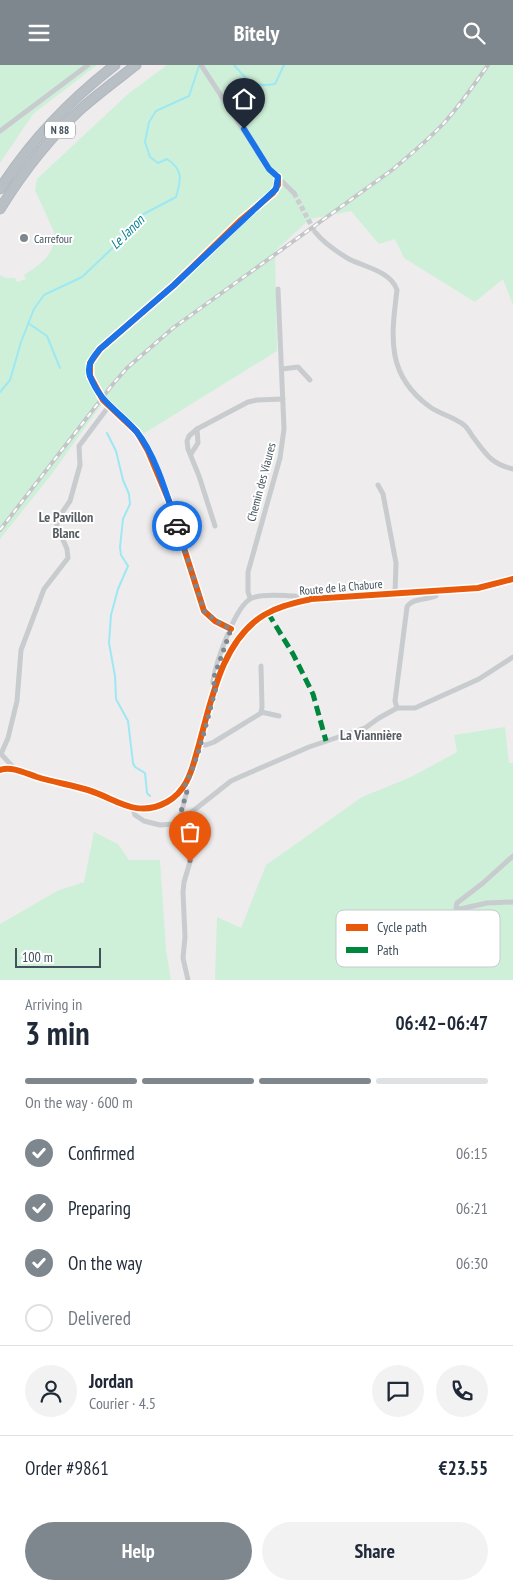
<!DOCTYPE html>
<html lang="en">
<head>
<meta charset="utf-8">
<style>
  body { margin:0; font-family:"PT Sans Narrow",sans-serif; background:#f2f2f3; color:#1f2937; height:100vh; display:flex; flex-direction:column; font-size:19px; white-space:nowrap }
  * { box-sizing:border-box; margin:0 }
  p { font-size:16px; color:#747a83 }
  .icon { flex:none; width:28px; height:28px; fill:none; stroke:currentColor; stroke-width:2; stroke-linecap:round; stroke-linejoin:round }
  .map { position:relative; height:915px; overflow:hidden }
  .panel { display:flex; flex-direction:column; background:#fff; flex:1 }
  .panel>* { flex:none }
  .scale { position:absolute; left:15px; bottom:12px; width:86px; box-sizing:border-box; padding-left:5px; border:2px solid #42515b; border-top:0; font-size:14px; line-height:18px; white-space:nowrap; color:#42515b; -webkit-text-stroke:4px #fff; paint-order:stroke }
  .pin { position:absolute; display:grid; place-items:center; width:42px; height:42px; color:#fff; margin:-51px -21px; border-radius:50% 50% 50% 0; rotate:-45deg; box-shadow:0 0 5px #0007 }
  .pin .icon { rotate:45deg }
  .courier { position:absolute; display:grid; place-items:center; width:50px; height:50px; margin:-25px; border:4px solid #1a73e8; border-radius:50%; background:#fff; color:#222; box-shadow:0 1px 6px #0007 }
  .headline em { font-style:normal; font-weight:600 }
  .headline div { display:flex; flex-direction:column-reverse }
  .headline { display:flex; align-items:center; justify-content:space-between; height:85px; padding:0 25px }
  h1 { font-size:32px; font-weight:600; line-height:38px }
  .bar { display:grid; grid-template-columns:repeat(4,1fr); gap:8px 5px; align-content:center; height:60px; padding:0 25px }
  .bar i { height:6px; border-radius:4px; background:#e0e1e3 }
  .bar .on { background:#7e878e }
  .bar p { grid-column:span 4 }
  .line { display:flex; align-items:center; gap:12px; padding:0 25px; border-top:1px solid #e0e1e3 }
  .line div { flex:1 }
  .round { display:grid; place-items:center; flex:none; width:52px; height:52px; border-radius:26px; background:#f2f2f3 }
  ol { padding:0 25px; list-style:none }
  li { display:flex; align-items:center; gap:15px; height:55px }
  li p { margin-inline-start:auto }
  li .icon { padding:5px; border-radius:50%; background:#7e878e; color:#fff; stroke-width:4 }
  li:last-child { color:#747a83 }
  li i { width:28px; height:28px; border:2px solid #e0e1e3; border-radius:50% }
  .primary-button { display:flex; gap:10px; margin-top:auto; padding:10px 25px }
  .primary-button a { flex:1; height:58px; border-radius:30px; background:#7e878e; color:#fff; font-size:20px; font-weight:600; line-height:58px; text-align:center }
  .primary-button a+a { background:#f2f2f3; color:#1f2937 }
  header { display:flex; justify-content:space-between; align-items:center; height:65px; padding:0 25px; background:#7e878e; color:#fff; font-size:22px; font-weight:600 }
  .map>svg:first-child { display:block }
  .green { fill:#cef0d8 }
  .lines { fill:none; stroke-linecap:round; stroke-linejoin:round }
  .stream { stroke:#9de8f3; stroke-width:2 }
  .street-tunnel { stroke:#cccdd0; stroke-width:5; stroke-dasharray:5 2.5; stroke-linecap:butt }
  .highway-casing { stroke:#b0b7be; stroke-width:11 }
  .street { stroke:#c8cccf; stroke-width:5 }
  .secondary { stroke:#c9cdd1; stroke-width:7 }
  .highway { stroke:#b8c0c5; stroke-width:9 }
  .rail-casing { stroke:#c3c5c8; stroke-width:4 }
  .rail { stroke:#fff; stroke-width:2; stroke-dasharray:5.5; stroke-linecap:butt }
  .street-bridge { stroke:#c8cccf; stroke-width:5 }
  .quiet { stroke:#00873e; stroke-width:5; stroke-dasharray:10 5; stroke-linecap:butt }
  .cycleway-casing { stroke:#fff; stroke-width:9 }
  .cycleway { stroke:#e8590c; stroke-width:6 }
  .done { stroke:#7e878e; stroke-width:5; stroke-dasharray:0 9 }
  .route { stroke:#1a73e8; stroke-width:6 }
  .poi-dot { fill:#7e878e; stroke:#fff; stroke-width:2 }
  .labels { text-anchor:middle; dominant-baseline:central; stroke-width:4; stroke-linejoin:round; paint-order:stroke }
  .shield { fill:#fff; stroke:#7b858c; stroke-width:1 }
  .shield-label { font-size:11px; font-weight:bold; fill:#42515b }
  .poi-label { font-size:12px; fill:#42515b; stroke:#fff; text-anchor:start }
  .street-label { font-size:12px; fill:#42515b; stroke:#fff }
  .water-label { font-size:14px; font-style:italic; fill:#037f90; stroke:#fff }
  .neighbourhood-label { font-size:14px; font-weight:bold; fill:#585d62; stroke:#fff }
  .key { fill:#fff; stroke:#c6cbce; stroke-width:1 }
  .key-label { font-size:14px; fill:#42515b }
</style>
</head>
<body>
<header><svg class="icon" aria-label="menu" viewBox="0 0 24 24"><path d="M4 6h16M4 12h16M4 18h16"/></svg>Bitely<svg class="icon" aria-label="search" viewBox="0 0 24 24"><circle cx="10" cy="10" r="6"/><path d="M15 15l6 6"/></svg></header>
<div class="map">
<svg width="513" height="915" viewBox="0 0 513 915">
  <rect width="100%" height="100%" fill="#eeeced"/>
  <g class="green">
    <polygon points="0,0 97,0 33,49 0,98"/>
    <path d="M167 0H513V240L503 214 475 237 404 193 395 174 379 179 351 146 310 154 275 186 277 286 143 369 106 333 51 410 0 474V210L6 213H15L17 217 26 214 24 210C40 200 57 188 54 167L35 125 37 114 128 29Z"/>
    <polygon points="505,662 509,698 513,698 513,915 215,915 217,852 241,863 266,800 362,732 411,712 457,687 454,670"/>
    <polygon points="94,767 118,779 129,795 160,795 166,885 171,915 0,915 0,859 57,826 84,817"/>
  </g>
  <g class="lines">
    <g class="stream">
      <path d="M234 0C248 16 252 23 275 19L284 0"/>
      <polyline points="28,258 47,271 60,303"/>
      <path d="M0 327 10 315 21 277 34 244 44 230 82 212 123 173 138 152 176 132C181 115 184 105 167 94L158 98 150 92 145 77 149 57 156 46 189 31 199 1"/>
      <polyline points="107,368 116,386 123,415 129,429 130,439 123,454 120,482 121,490 128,501 118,524 111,550 109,578 115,611 116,634 128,656 133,698 135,702 145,708 147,728 150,731"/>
    </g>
    <polyline class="street-tunnel" points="294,128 315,167"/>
    <defs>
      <g id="highway">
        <path d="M0 124C31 75 70 35 115 0"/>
        <path d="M0 144C23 107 50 72 82 43 99 28 118 14 136 0"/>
      </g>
    </defs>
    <use href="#highway" class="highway-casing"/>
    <g class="street">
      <polyline points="201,0 269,104 294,128"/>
      <polyline points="0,66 88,0"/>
      <path d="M315 167C324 178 337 187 349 194 364 202 391 206 397 225 391 273 386 310 430 342 440 349 454 352 464 360 468 363 470 368 473 372 486 389 491 399 513 404"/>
      <polyline points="282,304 298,302 310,315"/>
      <polyline points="90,311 90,298 100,284 174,220 241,155 273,128 278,120 278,112"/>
      <polyline points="103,335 137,367 142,375 169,436 204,546 215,556 231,564"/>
      <polyline points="191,389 198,378 197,364"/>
      <polyline points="378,420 383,429 396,498 395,529"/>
      <polyline points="215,461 199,411 188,384 187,376 189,371 197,364 248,337 257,335 283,334"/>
      <polyline points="250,533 248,527 248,507 280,393 284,364 278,224"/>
      <path d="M217 620 213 619V616C216 598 235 540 252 533 264 528 283 531 295 531L299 533 300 537"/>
      <path d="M397 643 395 636 407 542C412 533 426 535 436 531V526"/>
      <polyline points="261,647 279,651"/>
      <polyline points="200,679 206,680 214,677 261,648 262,642 261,601"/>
      <polyline points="12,704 12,701 1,689 8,673 17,636 21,585 44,524 68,493 67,484 57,461 57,455 70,436 80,400 79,381 109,341"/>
      <polyline points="133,743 135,750 144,756 160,760 173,759 179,757 231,716 242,711 309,682 365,663 379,653 397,643 415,643 479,614 513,592"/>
      <polyline points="179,757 190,783 191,790 190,797 184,817 183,827 185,872 183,893 188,915"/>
      <polyline points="179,757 187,726 184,722"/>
      <polyline points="513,791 483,818 457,838 456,843 460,844 487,838 513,837"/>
    </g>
    <path class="secondary" d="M0 705C12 701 25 708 37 712 53 717 71 720 88 725 117 734 136 754 167 737 185 727 191 709 196 690 210 644 219 577 264 550 279 541 295 538 311 534L478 523 513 514"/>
    <use href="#highway" class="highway"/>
    <defs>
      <path id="rail" d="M0 465 113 319 127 303 173 263 392 105C410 90 428 75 444 58 460 40 474 20 488 0"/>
    </defs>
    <use href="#rail" class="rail-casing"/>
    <use href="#rail" class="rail"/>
    <polyline class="street-bridge" points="90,311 103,335"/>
    <polyline class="quiet" points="268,548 293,589 313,629 326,676"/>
    <defs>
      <g id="cycleway">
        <polyline points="231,564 215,556 204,546 169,436 148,386 137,367 103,335 90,311 90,298 100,284 174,220 241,155 273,128 278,120 278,112"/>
        <path d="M0 705C12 701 25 708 37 712 53 717 71 720 88 725 117 734 136 754 167 737 185 727 191 709 196 690 210 644 219 577 264 550 279 541 295 538 311 534L478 523 513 514"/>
      </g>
    </defs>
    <use href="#cycleway" class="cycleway-casing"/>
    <use href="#cycleway" class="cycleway"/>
  </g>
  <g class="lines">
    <path class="done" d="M177 461 204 546 216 556 231 564 214 612 213 618 217 620C207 653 200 692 184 722L187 726 178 757 190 783V797"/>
    <path class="route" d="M177 461C168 433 155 388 136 366 119 346 100 338 90 311 86 300 94 291 100 284L174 220 276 124 278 112 269 104 244 64"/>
  </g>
  <circle class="poi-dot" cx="24" cy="173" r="5"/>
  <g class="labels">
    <rect class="shield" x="45" y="56.5" width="30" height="17" rx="4"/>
    <g class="shield-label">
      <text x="60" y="65">N 88</text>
    </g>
    <g class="poi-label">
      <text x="34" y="173">Carrefour</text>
    </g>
    <g class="street-label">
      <text transform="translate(261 417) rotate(-75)">Chemin des Viaures</text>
      <text transform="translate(341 522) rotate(-5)">Route de la Chabure</text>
    </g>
    <g class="water-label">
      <text transform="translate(127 167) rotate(-45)">Le Janon</text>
    </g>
    <g class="neighbourhood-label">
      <text x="66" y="452">Le Pavillon<tspan x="66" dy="16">Blanc</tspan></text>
      <text x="371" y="670">La Viannière</text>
    </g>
  </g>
  <rect x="336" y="845" width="164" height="57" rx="8" class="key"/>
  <rect x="346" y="859" width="22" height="7" fill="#e8590c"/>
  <rect x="346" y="882" width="22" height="6" fill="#00873e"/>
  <g class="key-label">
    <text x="377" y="867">Cycle path</text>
    <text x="377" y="890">Path</text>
  </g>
</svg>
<div class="scale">100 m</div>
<div class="pin" style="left:190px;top:797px;background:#ea580c"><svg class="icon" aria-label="bag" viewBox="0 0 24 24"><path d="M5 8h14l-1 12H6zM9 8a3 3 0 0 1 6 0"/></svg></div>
<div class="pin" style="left:244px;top:64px;background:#1f2937"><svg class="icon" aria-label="home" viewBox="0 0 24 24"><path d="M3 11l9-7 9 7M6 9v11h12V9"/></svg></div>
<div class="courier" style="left:177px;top:461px"><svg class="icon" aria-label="car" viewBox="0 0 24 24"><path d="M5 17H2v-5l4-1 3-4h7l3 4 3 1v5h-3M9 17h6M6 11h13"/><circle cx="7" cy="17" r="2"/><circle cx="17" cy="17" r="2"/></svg></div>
</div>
<section class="panel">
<div class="headline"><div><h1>3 min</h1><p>Arriving in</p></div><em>06:42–06:47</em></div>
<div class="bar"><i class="on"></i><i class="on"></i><i class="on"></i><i></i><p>On the way · 600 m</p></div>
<ol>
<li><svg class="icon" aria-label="check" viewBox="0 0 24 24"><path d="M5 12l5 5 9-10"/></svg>Confirmed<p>06:15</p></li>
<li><svg class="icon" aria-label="check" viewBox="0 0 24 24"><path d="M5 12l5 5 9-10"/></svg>Preparing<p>06:21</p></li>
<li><svg class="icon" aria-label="check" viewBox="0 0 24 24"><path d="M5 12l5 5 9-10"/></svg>On the way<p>06:30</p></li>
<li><i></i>Delivered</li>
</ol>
<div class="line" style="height:90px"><a class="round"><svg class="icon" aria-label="person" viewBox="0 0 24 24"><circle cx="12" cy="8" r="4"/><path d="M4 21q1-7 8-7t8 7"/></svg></a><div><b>Jordan</b><p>Courier · 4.5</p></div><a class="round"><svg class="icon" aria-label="chat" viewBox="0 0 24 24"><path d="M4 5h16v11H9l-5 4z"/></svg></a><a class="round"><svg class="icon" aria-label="phone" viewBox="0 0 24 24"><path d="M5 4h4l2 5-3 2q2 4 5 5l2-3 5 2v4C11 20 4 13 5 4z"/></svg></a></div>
<div class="line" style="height:65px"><div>Order #9861</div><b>€23.55</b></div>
<div class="primary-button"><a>Help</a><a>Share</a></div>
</section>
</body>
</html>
